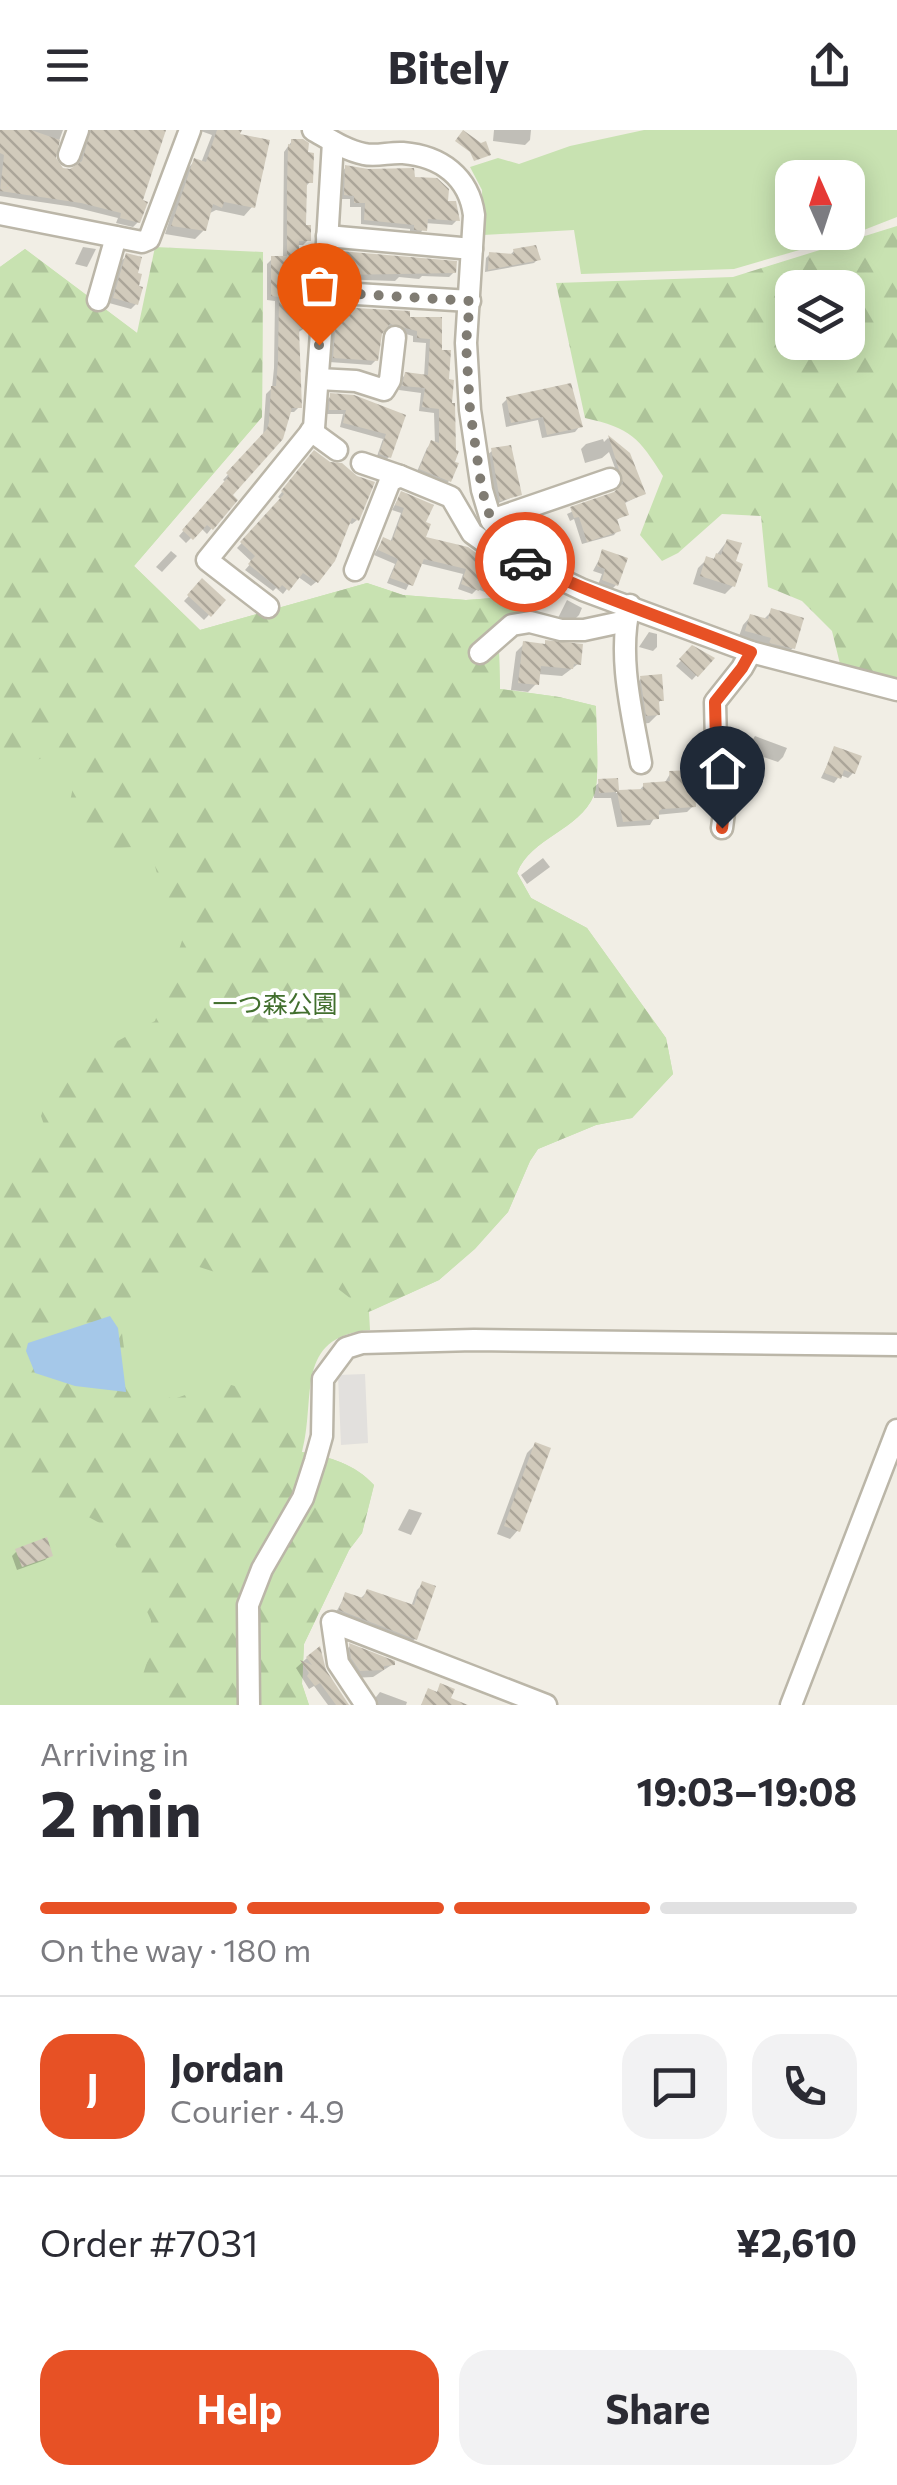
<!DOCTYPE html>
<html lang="en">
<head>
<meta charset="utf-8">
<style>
  body { margin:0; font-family:Commissioner,"Noto Sans JP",sans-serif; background:#f2f2f3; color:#2b2b33; height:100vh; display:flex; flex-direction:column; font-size:38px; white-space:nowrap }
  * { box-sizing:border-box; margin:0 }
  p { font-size:32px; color:#7c7c81 }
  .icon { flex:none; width:55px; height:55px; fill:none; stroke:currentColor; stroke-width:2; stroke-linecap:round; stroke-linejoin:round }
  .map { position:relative; height:1575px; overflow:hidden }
  .sheet { display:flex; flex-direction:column; background:#fff; flex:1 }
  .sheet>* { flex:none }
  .needle { width:65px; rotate:357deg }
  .buttons { position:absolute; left:775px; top:30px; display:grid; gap:20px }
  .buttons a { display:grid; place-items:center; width:90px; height:90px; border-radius:20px; background:#fff; box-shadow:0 5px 25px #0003; font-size:50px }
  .pin { position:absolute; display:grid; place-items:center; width:85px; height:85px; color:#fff; margin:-102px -42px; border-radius:50% 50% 50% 0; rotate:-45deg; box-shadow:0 0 10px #0007 }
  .pin .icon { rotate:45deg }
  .courier { position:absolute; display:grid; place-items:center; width:100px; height:100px; margin:-50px; border:8px solid #e75125; border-radius:50%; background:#fff; color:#222; box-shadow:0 2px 12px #0007 }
  .summary em { font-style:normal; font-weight:700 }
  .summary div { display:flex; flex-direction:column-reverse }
  .summary { display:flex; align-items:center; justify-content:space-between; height:170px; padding:0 40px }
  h1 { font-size:65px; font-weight:700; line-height:75px }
  .bar { display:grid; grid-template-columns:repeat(4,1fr); gap:15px 10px; align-content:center; height:120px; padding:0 40px }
  .bar i { height:12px; border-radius:8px; background:#e1e1e2 }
  .bar .on { background:#e75125 }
  .bar p { grid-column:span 4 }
  .line { display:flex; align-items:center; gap:25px; padding:0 40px; border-top:2px solid #e1e1e2 }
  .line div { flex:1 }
  .round { display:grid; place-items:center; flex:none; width:105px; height:105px; border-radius:30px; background:#f2f2f3 }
  .button { display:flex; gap:20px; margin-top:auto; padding:20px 40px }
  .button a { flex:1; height:115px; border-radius:30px; background:#e75125; color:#fff; font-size:40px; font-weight:700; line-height:115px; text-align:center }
  .button a+a { background:#f2f2f3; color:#2b2b33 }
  header { display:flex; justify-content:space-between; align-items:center; height:130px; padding:0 40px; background:#fff; font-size:45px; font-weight:700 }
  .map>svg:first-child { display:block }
  .green { fill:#c8e2b1; fill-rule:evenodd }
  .forest { fill:url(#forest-firs); fill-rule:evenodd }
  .parking { fill:#e2e0dd }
  .water { fill:#a5c8e9 }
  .shadow { fill:#0003 }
  .building { fill:url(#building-back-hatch) }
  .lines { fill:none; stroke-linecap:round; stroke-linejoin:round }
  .minor-casing { stroke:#bbb6a8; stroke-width:25 }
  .minor { stroke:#fff; stroke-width:20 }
  .done { stroke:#807c73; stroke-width:10; stroke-dasharray:0 18 }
  .route { stroke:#e75125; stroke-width:12 }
  .labels { text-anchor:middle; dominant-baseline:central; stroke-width:8; stroke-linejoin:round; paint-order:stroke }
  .park-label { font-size:25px; fill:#426f2e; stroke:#fff }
</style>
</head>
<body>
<header><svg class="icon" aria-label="menu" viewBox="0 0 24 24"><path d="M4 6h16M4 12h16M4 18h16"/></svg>Bitely<svg class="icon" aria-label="share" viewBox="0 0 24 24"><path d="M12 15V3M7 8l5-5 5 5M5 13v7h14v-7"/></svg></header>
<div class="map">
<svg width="897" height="1575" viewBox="0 0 897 1575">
  <defs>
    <pattern id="forest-firs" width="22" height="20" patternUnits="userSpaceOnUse" patternTransform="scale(2.5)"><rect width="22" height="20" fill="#c8e2b1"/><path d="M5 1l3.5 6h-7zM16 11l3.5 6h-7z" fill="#adc399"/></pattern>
    <pattern id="building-back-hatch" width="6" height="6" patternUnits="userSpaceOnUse" patternTransform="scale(2.5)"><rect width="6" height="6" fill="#d1cabb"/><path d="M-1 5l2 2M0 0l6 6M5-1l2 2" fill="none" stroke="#aba599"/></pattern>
  </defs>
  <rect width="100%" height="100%" fill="#f1eee5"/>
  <g class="green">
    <path d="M644 0H897V87L851 105 734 139 581 144 574 100 483 105 482 60 470 37 498 28 519 34 570 16ZM792 48H848V102H792Z"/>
    <path d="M25 119 137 203 263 122 262 287 134 436 200 500 367 453 403 465 466 470 533 465 535 476 499 521 500 559 559 567 596 576C596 595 600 651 594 665 579 701 531 707 517 743L531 768 587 798 666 908 673 944 632 988 596 995 538 1019 530 1031 508 1082 474 1119 439 1150 369 1182 370 1200C293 1207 317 1267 302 1322 330 1327 355 1334 374 1355L362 1403 349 1420 304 1514 302 1554 309 1575H0V137Z"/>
  </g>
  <g class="forest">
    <path d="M897 96V550L840 534 832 501 802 471 768 457 761 386 722 384 678 423 662 431 640 405 663 346C639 308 631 298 585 288L556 153 733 147ZM792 158H848V212H792Z"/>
    <path d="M155 117 263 122 262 287 134 436 200 500 367 453 403 465 466 470 533 465 535 476 499 521 500 559 559 567 596 576C596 595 600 651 594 665 579 701 531 707 517 743L531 768 587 798 666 908 673 944 632 988 596 995 538 1019 530 1031 508 1082 475 1119 439 1150 368 1182 337 1158 282 1148 240 1150 193 1135 146 1150 119 1181 129 1255 174 1269 221 1252 276 1268 302 1322C330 1327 355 1334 374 1355L362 1403 349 1420 304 1514 302 1554 309 1575H133L149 1526 151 1490 107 1397 0 1339V1043L52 1018 41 986 56 944 155 891 188 793C164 766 156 752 152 716L104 719 75 712 67 686 76 643 68 624C36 623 20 640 0 664V137L25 119 137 203Z"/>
  </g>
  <polygon class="parking" points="365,1244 368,1313 341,1315 338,1245"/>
  <polygon class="water" points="110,1186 118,1198 126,1262 75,1256 35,1243 26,1221 28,1213"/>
  <g class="shadow">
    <polygon points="0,0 63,0 53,27 57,37 71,41 78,36 88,5 84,0 162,0 139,72 138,92 133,97 116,93 118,88 74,77 0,66"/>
    <polygon points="198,0 239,0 252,77 244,86 216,80 208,84 204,100 195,109 165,104 186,40 195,31 201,33 212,5"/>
    <polygon points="494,0 531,0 530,10 525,15 493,11"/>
    <polygon points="292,11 310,52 304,58 303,98 308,110 303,115 297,115 297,165 305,198 297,203 299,277 294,282 288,282 229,366 211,399 207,404 201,398 186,413 179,406 226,352 223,350 263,307 266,264 272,258 274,238 275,171 267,170 267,134 272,129 283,129 284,22"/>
    <polygon points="346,37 413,50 446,74 457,90 452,95 425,93 420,105 410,104 410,99 361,94 361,77 350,77 350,69 340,69 342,42"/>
    <polygon points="83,117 96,119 87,137 75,134"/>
    <polygon points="514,121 538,129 534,133 485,142 486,128 490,124 509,126"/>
    <polygon points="341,124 454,142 449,147 422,146 419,149 399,147 395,151 335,149 336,129"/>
    <polygon points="127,126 136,174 131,179 109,173 121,131"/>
    <polygon points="338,179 407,189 440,190 449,351 444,356 416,344 427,318 432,313 435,314 434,283 419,281 421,263 399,260 401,249 406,244 424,247 426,213 413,212 413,206 384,198 379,203 376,230 371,235 329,232 333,184"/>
    <polygon points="331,266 402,287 389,327 384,332 376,329 383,309 340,297 343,284 326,284 326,271"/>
    <polygon points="507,269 580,296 575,302 542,308 538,290 506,297 502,274"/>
    <polygon points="608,308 628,324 643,364 623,374 626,384 615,391 618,400 614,405 582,414 574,389 570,391 567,384 618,361 620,351 609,322 602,328 585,333 581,319 586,314 603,309 604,312"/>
    <polygon points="492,321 520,364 496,374 487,325"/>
    <polygon points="309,328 355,348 357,390 352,394 347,392 333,430 316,452 311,456 297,446 283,464 276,458 273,461 245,440 252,432 237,418 282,370 278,367"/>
    <polygon points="401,364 423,394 422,408 467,419 490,458 485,462 477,459 472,464 458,459 463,444 419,433 406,460 387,453 395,434 374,425 383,410 390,413 401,383 392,380"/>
    <polygon points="727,411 733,456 725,464 693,454 698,438 707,429 712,431"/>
    <polygon points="171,421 177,426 162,442 156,437"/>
    <polygon points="603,422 616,455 611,460 598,455 602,444 593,441"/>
    <polygon points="202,452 223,470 204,490 184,471"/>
    <polygon points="567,470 582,478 579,485 574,490 557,490"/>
    <polygon points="772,481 793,518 784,526 738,509 743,495 751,486 763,490"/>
    <polygon points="649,502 657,504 657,517 653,521 639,517"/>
    <polygon points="524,514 578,534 562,546 538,544 536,554 528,562 511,560 516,522"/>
    <polygon points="693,518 711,529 692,550 676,536"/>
    <polygon points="641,549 661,570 657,574 658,584 649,593 639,594 633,557"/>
    <polygon points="755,606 787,618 783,627 778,632 746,621"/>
    <polygon points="835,619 853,643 848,648 840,645 834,653 821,648"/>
    <polygon points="670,644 693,676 687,682 656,685 650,695 617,697 611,668 594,668 593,658 600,652 616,651 616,663 638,662 644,655 664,654"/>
    <polygon points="543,728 550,737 527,754 521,745"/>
    <polygon points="535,1315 518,1400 510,1409 497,1404 527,1323"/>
    <polygon points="409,1379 422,1383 411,1405 398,1400"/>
    <polygon points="17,1421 50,1425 45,1430 17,1440 12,1426"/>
    <polygon points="423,1454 415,1509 408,1515 334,1486 346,1464 359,1470 367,1462 411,1477 417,1460"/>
    <polygon points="350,1516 393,1534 373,1547 351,1548 342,1524"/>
    <polygon points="307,1528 324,1542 346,1575 328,1575 314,1556 309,1559 296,1538"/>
    <polygon points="380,1562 407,1572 406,1575 375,1575 376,1567"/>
  </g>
  <g class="building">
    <polygon points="0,0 31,0 60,10 56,28 63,38 70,39 82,31 91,0 166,0 143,70 148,72 140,93 120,88 121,83 81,73 0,61 4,25 0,23"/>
    <polygon points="217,0 242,0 240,4 270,10 255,78 224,72 222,78 213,74 206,101 171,96 194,28 206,32"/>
    <polygon points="463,0 481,13 486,11 491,25 474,31 470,22 455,11"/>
    <polygon points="291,9 303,9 309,13 308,22 314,23 313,53 307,53 306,95 311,95 311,111 299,111 299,163 306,163 306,179 309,179 307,199 299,199 302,278 292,278 283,309 233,365 238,370 213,400 207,395 193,410 182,400 229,346 226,343 267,299 269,292 271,256 276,256 278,231 279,167 271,166 271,126 287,126 287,56 288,14 291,15"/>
    <polygon points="345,35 368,39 414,38 415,47 437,48 449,59 448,71 456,71 460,91 428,89 427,101 414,100 414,95 364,90 365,73 354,73 354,66 344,65"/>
    <polygon points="536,115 541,130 488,140 489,122 514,124 513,119"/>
    <polygon points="340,121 457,131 456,143 339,145"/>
    <polygon points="126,123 142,127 138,143 142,144 139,156 143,157 138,175 113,168"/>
    <polygon points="337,177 410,181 410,187 442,187 442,220 451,220 449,249 454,250 452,273 455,273 456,320 459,321 455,332 459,333 451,352 419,339 431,310 439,313 439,279 422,277 425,258 402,256 405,242 428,245 430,209 417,208 417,201 390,194 382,204 378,231 333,228"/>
    <polygon points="571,253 583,297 547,305 543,287 511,293 506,267"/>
    <polygon points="330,263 354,265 406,285 391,328 379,324 386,304 343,293 346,280 329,280"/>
    <polygon points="608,305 630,323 646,364 625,372 629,385 617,389 621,401 587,412 579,387 574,388 570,377 614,362 623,353"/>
    <polygon points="511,315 522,365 500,371 491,318"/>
    <polygon points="314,320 330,332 342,333 357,346 375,352 359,391 352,388 335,431 318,453 303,443 289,461 282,455 279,459 248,434 255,426 240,412 284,364 281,361"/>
    <polygon points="401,361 434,375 426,392 431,394 426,407 468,417 483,428 492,429 491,434 500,437 492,459 481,455 479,461 461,454 466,439 424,429 413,456 390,448 398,429 378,420 383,407 392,411 404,378 395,375"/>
    <polygon points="727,409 742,413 736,431 743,434 735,457 700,446 706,426 714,429 716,423 721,425"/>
    <polygon points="602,419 628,428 618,456 602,450 605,439 597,436"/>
    <polygon points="202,448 226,470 211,487 187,465"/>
    <polygon points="771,478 804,488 795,519 769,513 771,508 745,501 750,484 768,489"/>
    <polygon points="545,510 583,514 581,535 574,534 573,539 541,536 539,555 518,553 523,511 545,514"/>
    <polygon points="692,515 715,528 698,547 679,529"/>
    <polygon points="662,544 664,571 659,571 660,585 646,586 640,546"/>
    <polygon points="834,616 862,626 855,644 844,640 841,649 824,643"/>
    <polygon points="694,640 696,677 662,679 659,681 659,689 623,692 617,662 599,663 598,649 618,648 619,660 643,659 643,653 670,651 669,641"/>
    <polygon points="535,1312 551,1318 520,1402 504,1396"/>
    <polygon points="47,1407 53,1426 22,1437 15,1419"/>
    <polygon points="422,1451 436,1456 417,1510 339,1480 345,1462 363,1468 367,1459 414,1475"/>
    <polygon points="349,1513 395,1531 395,1535 384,1536 384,1540 360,1541 351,1528"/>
    <polygon points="320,1516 326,1540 349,1575 336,1575 320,1553 315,1556 307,1546 309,1543 300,1530 312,1535 306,1527"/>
    <polygon points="440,1553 455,1559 451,1568 468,1575 421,1575 428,1558 437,1562"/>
  </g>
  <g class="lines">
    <defs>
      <g id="minor">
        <path d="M313 0C329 9 345 20 364 24 376 27 390 22 403 23 441 26 469 47 474 85L466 213 470 280 482 360 491 390 508 414 524 432 583 460 751 522 897 560"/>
        <polyline points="69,25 78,0"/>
        <polyline points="0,84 142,112 149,109 190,0"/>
        <polyline points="327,106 472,119"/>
        <polyline points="324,162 333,12"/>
        <polyline points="98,170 116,107"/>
        <polyline points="318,249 356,251 384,260 390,250 395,207"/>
        <polyline points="311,301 337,320"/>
        <polyline points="362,333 400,346"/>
        <polyline points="491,390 610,349"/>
        <polyline points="355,440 390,351 400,346 451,367 472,403 490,416 504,408"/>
        <path d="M630 475C617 525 632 583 641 633"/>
        <polyline points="268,477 207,430 314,298 324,162 470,171"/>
        <polyline points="480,523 512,495 530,492 561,500 584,500 626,491"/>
        <polyline points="722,698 726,667 716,613 715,572 742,538 751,522"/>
        <polyline points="249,1575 248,1475 262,1439 303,1368 315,1331 322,1306 323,1249 346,1218 362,1213 474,1210 897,1215"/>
        <polyline points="366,1575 338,1533 332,1492 546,1575"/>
        <polyline points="791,1575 897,1300"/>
      </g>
    </defs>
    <use href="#minor" class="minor-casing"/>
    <use href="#minor" class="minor"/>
  </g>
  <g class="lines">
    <polyline class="done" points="319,215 324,162 470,171 466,213 470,280 482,360 491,390 525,432"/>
    <path class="route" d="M525 432C598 467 675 492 751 522L742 538 715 572 716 612 726 667 722 698"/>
  </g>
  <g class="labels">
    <g class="park-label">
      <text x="275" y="873">一つ森公園</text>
    </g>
  </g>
</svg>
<div class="buttons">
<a><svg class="needle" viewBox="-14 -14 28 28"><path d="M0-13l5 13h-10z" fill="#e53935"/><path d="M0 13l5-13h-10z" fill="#7c7c81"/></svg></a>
<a><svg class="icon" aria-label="layers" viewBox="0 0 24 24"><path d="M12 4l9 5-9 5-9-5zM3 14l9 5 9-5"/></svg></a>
</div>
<div class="pin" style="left:319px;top:215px;background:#ea580c"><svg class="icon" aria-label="bag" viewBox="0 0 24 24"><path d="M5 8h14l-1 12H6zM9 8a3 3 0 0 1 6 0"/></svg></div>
<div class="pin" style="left:722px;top:698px;background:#1f2937"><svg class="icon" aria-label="home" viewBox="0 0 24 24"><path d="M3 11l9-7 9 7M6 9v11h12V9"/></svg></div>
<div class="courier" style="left:525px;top:432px"><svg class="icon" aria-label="car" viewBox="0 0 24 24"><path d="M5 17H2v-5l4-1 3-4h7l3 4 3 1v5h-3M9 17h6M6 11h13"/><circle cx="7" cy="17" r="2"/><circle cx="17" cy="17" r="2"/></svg></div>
</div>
<section class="sheet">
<div class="summary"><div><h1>2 min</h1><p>Arriving in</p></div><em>19:03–19:08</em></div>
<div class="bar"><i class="on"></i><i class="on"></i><i class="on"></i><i></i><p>On the way · 180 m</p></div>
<div class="line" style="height:180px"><b class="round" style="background:#e75125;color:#fff">J</b><div><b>Jordan</b><p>Courier · 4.9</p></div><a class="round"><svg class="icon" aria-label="chat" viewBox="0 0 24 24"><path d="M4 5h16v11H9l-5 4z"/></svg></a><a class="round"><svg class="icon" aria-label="phone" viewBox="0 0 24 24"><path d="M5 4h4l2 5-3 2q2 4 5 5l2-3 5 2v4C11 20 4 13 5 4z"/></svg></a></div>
<div class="line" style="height:130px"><div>Order #7031</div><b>¥2,610</b></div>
<div class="button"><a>Help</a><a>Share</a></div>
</section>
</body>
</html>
